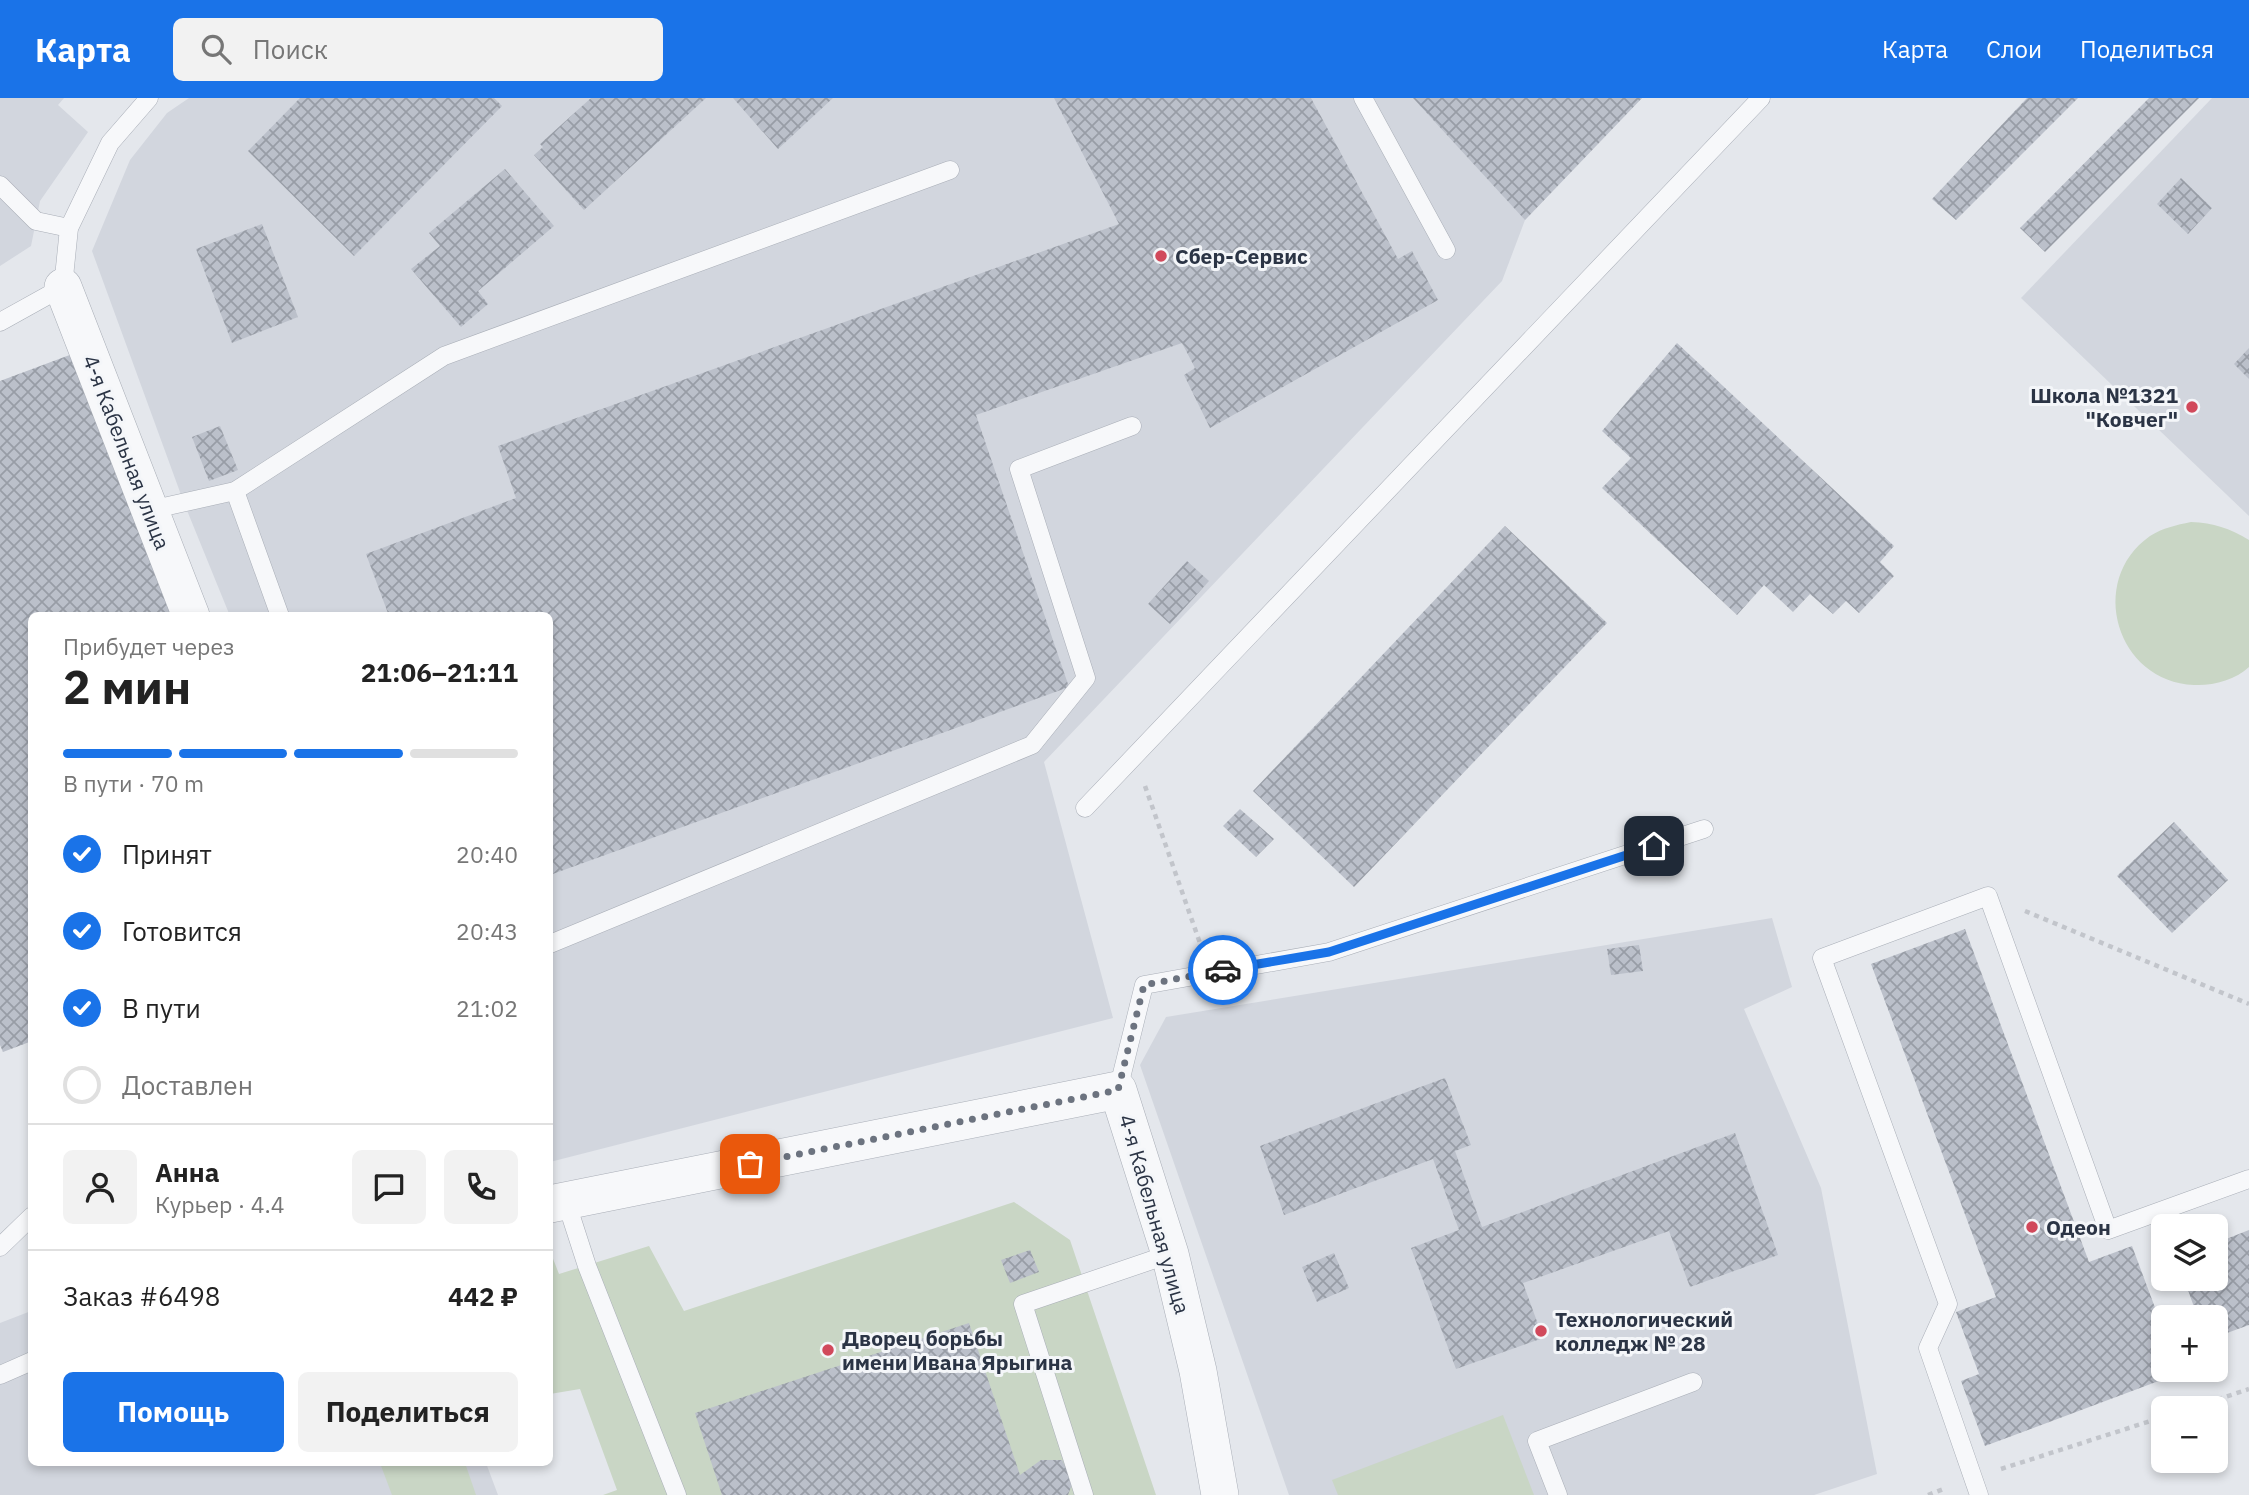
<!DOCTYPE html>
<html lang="ru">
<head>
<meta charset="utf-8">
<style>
  body { margin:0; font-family:"IBM Plex Sans",sans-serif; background:#f2f2f2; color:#222; height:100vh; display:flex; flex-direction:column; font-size:26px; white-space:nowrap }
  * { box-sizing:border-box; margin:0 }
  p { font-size:23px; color:#767676 }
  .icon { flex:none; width:38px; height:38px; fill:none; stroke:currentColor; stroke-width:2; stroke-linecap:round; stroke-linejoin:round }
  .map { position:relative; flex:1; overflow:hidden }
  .drawer { position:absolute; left:28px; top:514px; width:525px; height:854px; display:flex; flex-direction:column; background:#fff; border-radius:10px; box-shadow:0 4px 10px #0003 }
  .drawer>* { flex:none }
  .tools { position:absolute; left:2151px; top:1116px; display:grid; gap:14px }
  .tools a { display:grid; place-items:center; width:77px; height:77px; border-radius:10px; background:#fff; box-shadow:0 4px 10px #0003; font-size:35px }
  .pin { position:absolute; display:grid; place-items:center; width:60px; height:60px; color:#fff; margin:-30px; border-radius:14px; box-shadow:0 4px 10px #0006 }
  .courier { position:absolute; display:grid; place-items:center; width:70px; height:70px; margin:-35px; border:5px solid #1a73e8; border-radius:50%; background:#fff; color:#222; box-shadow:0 2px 9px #0007 }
  .overview em { font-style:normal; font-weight:700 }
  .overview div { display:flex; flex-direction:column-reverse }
  .overview { display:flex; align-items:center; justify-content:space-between; height:119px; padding:0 35px }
  h1 { font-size:46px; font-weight:700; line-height:52px }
  .bar { display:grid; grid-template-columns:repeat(4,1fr); gap:10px 7px; align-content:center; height:84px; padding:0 35px }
  .bar i { height:9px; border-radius:5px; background:#e0e0e0 }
  .bar .on { background:#1a73e8 }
  .bar p { grid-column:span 4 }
  .line { display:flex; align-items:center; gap:18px; padding:0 35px; border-top:2px solid #e0e0e0 }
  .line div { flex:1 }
  .round { display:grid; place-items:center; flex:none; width:74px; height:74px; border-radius:10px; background:#f2f2f2 }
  ol { padding:0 35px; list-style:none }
  li { display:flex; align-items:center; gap:21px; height:77px }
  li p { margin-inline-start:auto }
  li .icon { padding:7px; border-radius:50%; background:#1a73e8; color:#fff; stroke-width:4 }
  li:last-child { color:#767676 }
  li i { width:38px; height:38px; border:4px solid #e0e0e0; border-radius:50% }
  .cta { display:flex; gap:14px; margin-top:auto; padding:14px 35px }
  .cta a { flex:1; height:80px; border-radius:10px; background:#1a73e8; color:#fff; font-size:28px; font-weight:700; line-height:80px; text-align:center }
  .cta a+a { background:#f2f2f2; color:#222 }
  header { display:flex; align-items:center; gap:42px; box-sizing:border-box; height:98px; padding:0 35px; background:#1a73e8; color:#fff }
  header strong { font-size:33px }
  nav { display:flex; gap:38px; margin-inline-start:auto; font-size:24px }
  .search { width:490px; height:63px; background:#f2f2f2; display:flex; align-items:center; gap:18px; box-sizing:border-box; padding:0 24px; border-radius:10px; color:#767676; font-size:26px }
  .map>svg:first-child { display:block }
  .built { fill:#d2d6de }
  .garden { fill:#c9d6c5 }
  .building { fill:url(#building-cross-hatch) }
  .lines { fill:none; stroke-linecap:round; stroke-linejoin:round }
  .lane-casing { stroke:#a9aeb7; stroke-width:19 }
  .street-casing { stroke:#a9aeb7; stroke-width:38 }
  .path { stroke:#c2c5cb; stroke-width:4.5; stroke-dasharray:5 5; stroke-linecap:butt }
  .lane { stroke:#f7f8fa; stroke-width:18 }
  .street { stroke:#f7f8fa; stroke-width:37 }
  .done { stroke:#6c737f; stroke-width:7; stroke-dasharray:0 12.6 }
  .route { stroke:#1a73e8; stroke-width:9 }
  .poi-dot { fill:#d1495b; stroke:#f4f6f9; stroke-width:2.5 }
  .labels { text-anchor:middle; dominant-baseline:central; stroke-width:6; stroke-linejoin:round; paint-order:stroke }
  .poi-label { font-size:21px; font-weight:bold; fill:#2b3445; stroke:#f4f6f9; text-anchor:start }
  .street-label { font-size:21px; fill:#2b3445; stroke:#f4f6f9 }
</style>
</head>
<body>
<header>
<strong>Карта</strong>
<div class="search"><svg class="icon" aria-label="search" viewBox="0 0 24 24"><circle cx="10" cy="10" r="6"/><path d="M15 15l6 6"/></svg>Поиск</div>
<nav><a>Карта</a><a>Слои</a><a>Поделиться</a></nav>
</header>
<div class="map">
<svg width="2249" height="1397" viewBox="0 0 2249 1397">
  <defs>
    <pattern id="building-cross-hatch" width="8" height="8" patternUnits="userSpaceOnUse" patternTransform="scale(1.75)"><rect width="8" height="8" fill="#bbc0ca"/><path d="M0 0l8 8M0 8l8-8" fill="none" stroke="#989da6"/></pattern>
  </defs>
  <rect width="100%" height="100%" fill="#e4e7ec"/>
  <g class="built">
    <polygon points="0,0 64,0 58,7 88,34 40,103 31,148 0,168"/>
    <polygon points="189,0 1642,0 1525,122 1502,183 1044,664 1113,920 550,1064 550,518 230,518 184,405 92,153 130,62 167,15"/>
    <polygon points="2212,0 2249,0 2249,418 2021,200"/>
    <polygon points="1772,820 1792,889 1744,911 1821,1090 1877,1376 1814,1397 1289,1397 1140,967 1166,919"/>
    <polygon points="31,1213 32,1365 486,1365 498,1397 0,1397 0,1225"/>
  </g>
  <g class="garden">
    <path d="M2191 424C2214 425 2229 430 2249 442V569C2235 582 2213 588 2194 587 2117 584 2086 483 2150 438 2163 430 2176 427 2191 424Z"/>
    <polygon points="1014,1104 1070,1142 1156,1397 603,1397 617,1392 580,1291 550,1296 550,1153 559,1176 649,1148 684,1213"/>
    <polygon points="1503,1317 1534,1397 1338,1397 1332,1382"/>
    <polygon points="380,1365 465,1365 476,1397 392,1397"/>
  </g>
  <g class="building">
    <polygon points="300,0 494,0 502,8 354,158 248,53"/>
    <polygon points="591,0 706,0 584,112 534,57 543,49 540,46"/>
    <polygon points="733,0 833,0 778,51"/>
    <polygon points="1054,0 1311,0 1398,161 1412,153 1438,202 1210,330 1184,277 1195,270 1182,245 976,317 1069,589 550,777 550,518 389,518 366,456 516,400 498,348 1119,126"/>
    <polygon points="1413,0 1642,0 1525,122"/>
    <polygon points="2027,0 2078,0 1956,122 1932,101"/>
    <polygon points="2149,0 2199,0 2045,154 2020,130"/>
    <polygon points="505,71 554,128 478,193 488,206 461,229 411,171 440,148 429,135"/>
    <polygon points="2181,80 2212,110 2188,136 2157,106"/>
    <polygon points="262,126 298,219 232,245 196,151"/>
    <polygon points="1677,245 1894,448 1880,464 1894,478 1859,515 1846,503 1833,516 1810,496 1793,514 1764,487 1737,517 1602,390 1631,360 1602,333"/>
    <polygon points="2249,250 2249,281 2234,266"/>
    <polygon points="75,255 172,518 32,518 32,943 3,954 0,947 0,283"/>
    <polygon points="220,328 238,372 209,383 192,339"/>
    <polygon points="1505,428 1607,525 1354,789 1253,693"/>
    <polygon points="1187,463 1209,483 1170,526 1148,506"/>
    <polygon points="1240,711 1274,741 1256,759 1223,728"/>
    <polygon points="2174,724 2228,782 2172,835 2117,778"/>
    <polygon points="1965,831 2089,1164 2132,1148 2163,1231 2163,1272 2179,1272 2180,1275 1985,1348 1961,1283 1979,1276 1956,1214 1996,1199 1871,866"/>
    <polygon points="1639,847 1643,873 1611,877 1607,851"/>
    <polygon points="1445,980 1471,1047 1455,1053 1482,1129 1735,1035 1778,1157 1690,1189 1669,1133 1523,1185 1543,1240 1456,1271 1411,1150 1459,1132 1433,1061 1284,1117 1260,1048"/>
    <polygon points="2249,1132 2249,1227 2216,1239 2216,1220 2198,1220 2184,1181 2216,1181 2216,1145"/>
    <polygon points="1030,1152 1039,1174 1010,1185 1001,1162"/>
    <polygon points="1334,1155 1349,1190 1317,1204 1302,1169"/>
    <polygon points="969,1225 1020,1377 1041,1362 1062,1362 1073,1384 1068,1397 722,1397 695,1315"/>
  </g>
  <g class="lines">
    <defs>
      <g id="lane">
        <polyline points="1363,0 1446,152"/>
        <polyline points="0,87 36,123 69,130"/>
        <polyline points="0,224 63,189 69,130 110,45 149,0"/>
        <polyline points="235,393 280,518"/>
        <polyline points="150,412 235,393 444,258 950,72"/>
        <polyline points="1085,710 1761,0"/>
        <polyline points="550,846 1032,647 1086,580 1019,371 1132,328"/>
        <polyline points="1118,992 1144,887 1329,854 1704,731"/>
        <polyline points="566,1103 587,1168 677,1397"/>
        <polyline points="0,1149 32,1118"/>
        <polyline points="0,1277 32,1263"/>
        <polyline points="1084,1397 1023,1206 1170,1156"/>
        <polyline points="1558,1397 1537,1343 1693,1284"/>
        <polyline points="1979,1397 1928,1250 1948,1206 1822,860 1988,798 2108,1132 2249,1081"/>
      </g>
      <g id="street">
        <polyline points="63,189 191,518"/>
        <polyline points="550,1106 1118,992 1170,1156 1198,1273 1220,1397"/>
      </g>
    </defs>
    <use href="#lane" class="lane-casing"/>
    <use href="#street" class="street-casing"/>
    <g class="path">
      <polyline points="1145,688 1201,848"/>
      <polyline points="2025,813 2249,906"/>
      <polyline points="2189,1311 2249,1291"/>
      <polyline points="2001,1371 2163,1319"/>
      <polyline points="1928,1397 1946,1390"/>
    </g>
    <use href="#lane" class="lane"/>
    <use href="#street" class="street"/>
  </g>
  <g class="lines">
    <polyline class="done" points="750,1066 1118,992 1144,887 1223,872"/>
    <polyline class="route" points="1223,872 1329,854 1654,748"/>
  </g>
  <g class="poi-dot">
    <circle cx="1161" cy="158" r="7"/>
    <circle cx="2192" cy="309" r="7"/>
    <circle cx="2032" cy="1129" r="7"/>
    <circle cx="1541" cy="1233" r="7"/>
    <circle cx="828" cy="1252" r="7"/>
  </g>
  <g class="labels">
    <g class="poi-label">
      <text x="1175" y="158">Сбер-Сервис</text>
      <text x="2178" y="297" text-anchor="end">Школа №1321<tspan x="2178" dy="24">"Ковчег"</tspan></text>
      <text x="2046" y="1129">Одеон</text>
      <text x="1555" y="1221">Технологический<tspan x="1555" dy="24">колледж № 28</tspan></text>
      <text x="842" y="1240">Дворец борьбы<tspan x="842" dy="24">имени Ивана Ярыгина</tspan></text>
    </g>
    <g class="street-label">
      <text transform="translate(127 354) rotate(69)">4-я Кабельная улица</text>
      <text transform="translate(1155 1116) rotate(74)">4-я Кабельная улица</text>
    </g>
  </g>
</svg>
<div class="tools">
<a><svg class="icon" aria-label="layers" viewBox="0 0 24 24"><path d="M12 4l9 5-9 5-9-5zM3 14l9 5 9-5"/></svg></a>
<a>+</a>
<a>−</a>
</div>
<div class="pin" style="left:750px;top:1066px;background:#ea580c"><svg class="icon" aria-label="bag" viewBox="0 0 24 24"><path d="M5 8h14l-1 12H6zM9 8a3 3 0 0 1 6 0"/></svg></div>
<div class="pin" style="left:1654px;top:748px;background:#1f2937"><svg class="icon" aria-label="home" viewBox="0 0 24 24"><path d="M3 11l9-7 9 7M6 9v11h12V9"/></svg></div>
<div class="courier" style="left:1223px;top:872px"><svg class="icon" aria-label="car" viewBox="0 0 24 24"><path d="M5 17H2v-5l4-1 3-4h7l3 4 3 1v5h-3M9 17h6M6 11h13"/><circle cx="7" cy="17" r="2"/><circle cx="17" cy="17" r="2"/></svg></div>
<section class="drawer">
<div class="overview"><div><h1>2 мин</h1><p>Прибудет через</p></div><em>21:06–21:11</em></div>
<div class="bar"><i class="on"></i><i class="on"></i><i class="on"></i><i></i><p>В пути · 70 m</p></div>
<ol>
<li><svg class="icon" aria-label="check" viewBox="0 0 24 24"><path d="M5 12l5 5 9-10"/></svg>Принят<p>20:40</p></li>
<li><svg class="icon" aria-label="check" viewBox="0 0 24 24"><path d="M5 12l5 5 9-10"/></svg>Готовится<p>20:43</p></li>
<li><svg class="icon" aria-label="check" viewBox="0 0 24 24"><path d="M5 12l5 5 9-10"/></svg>В пути<p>21:02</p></li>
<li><i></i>Доставлен</li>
</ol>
<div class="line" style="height:126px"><a class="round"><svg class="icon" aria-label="person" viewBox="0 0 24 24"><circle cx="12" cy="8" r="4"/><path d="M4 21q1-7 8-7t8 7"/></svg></a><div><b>Анна</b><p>Курьер · 4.4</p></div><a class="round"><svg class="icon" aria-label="chat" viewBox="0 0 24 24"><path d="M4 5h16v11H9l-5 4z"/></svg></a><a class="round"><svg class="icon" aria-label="phone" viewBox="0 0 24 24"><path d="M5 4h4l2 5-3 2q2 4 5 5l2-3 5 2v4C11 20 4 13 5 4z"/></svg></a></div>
<div class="line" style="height:91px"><div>Заказ #6498</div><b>442 ₽</b></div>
<div class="cta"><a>Помощь</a><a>Поделиться</a></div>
</section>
</div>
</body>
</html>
